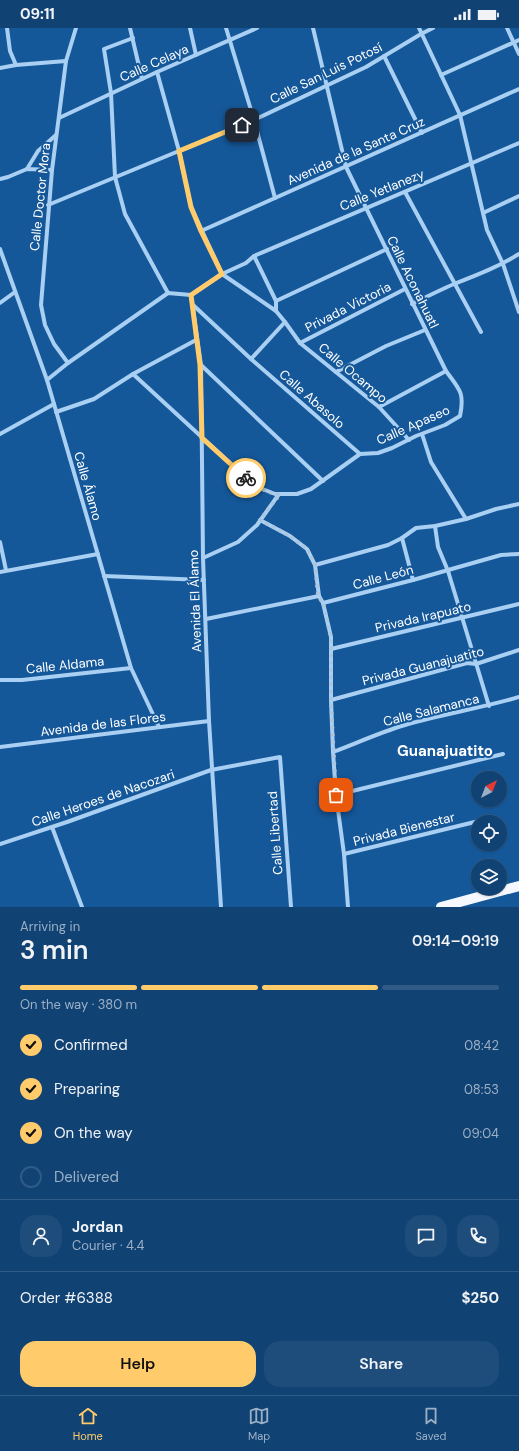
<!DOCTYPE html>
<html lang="en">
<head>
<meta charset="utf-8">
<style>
  body { margin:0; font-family:"DM Sans",sans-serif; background:#1e4d7c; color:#f1f3f6; height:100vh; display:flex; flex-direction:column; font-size:15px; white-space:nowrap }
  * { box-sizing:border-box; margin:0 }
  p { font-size:13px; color:#9cb0c5 }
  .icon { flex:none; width:22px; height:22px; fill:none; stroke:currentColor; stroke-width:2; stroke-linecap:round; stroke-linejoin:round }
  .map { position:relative; height:879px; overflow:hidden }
  .sheet { display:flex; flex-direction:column; background:#104274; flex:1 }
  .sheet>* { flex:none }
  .needle { width:26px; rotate:42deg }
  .buttons { position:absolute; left:471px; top:743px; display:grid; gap:8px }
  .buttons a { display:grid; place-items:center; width:36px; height:36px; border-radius:50%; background:#104274; box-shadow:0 1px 3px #0004,0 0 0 1px #305b86; font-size:20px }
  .pin { position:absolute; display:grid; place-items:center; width:34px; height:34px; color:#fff; margin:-17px; border-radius:8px; box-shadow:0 2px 6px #0006 }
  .courier { position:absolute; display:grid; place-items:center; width:40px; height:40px; margin:-20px; border:3px solid #ffcb6b; border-radius:50%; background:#fff; color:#222; box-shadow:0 1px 5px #0007 }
  .headline em { font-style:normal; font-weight:600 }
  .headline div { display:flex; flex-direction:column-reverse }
  .headline { display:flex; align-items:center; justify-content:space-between; height:68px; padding:0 20px }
  h1 { font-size:26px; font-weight:600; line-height:30px }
  .bar { display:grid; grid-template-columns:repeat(4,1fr); gap:6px 4px; align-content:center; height:48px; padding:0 20px }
  .bar i { height:5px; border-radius:3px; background:#305b86 }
  .bar .selected { background:#ffcb6b }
  .bar p { grid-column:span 4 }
  .line { display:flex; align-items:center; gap:10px; padding:0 20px; border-top:1px solid #305b86 }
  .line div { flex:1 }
  .round { display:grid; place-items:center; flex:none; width:42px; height:42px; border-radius:16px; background:#1e4d7c }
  ol { padding:0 20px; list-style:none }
  li { display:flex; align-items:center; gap:12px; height:44px }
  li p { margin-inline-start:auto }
  li .icon { padding:4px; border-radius:50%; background:#ffcb6b; color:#111; stroke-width:4 }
  li:last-child { color:#9cb0c5 }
  li i { width:22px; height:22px; border:2px solid #305b86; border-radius:50% }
  .primary-button { display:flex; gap:8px; margin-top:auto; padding:8px 20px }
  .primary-button a { flex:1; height:46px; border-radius:16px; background:#ffcb6b; color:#111; font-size:16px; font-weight:600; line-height:46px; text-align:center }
  .primary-button a+a { background:#1e4d7c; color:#f1f3f6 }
  .status { display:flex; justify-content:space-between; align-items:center; height:28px; padding:0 20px; background:#104274; direction:ltr }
  .status svg { height:11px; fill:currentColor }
  .tabs { display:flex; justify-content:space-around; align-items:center; height:56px; border-top:1px solid #305b86; background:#104274; font-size:11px; color:#9cb0c5 }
  .tabs a { display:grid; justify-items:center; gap:2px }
  .tabs .selected { color:#ffcb6b }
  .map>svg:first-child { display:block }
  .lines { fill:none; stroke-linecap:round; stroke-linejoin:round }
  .street { stroke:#a9cff3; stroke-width:4 }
  .primary { stroke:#f5f9ff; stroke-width:10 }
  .done { stroke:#adc5dc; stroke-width:4; stroke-dasharray:0 7.2 }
  .route { stroke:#ffcb6b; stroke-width:5 }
  .labels { text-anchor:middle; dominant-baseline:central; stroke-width:4; stroke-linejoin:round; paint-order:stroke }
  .street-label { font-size:13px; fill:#fff; stroke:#15589a }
  .quarter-label { font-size:15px; font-weight:bold; fill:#fff; stroke:#15589a }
</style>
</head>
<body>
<div class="status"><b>09:11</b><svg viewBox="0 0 49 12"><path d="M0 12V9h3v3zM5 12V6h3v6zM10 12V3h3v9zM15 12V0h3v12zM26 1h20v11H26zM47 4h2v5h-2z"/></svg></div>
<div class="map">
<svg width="519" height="879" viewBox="0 0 519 879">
  <rect width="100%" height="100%" fill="#15589a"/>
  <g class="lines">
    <g class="street">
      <polyline points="7,0 10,23 16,37"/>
      <polyline points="130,0 142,51"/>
      <polyline points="190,0 196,27"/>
      <polyline points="226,0 254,92 275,170"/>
      <polyline points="419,0 460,87 487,202 503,236 519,284"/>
      <polyline points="507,0 519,26"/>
      <polyline points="133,10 104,21 111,65 115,149 125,186 168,265"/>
      <polyline points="384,28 422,105"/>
      <polyline points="0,40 16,37 66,33"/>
      <polyline points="157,44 179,123 191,179 222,246 276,283"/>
      <polyline points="441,47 519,12"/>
      <polyline points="59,90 157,44 257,0"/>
      <polyline points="27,141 38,123 56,107"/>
      <polyline points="0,151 8,149 27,141 52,142"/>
      <polyline points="405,164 481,304"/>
      <polyline points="48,177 254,92 366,39 421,6 433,0"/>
      <polyline points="483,185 519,168"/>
      <polyline points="201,203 519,61"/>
      <polyline points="0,221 47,352 131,640 159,699"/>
      <polyline points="191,267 201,337 203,530 209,693 221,879"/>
      <polyline points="276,273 387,221"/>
      <polyline points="0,275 15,264"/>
      <polyline points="192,276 251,331 360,426"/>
      <path d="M412 276C426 269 440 262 454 256 477 247 498 239 519 226"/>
      <polyline points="285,294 300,315 379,379 409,412"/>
      <polyline points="300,315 405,261"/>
      <polyline points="251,331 285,294 276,283 276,273 254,228"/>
      <polyline points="68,335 54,316 45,297 41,277 52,142 66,33 76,0"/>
      <polyline points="201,337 323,453"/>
      <polyline points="336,344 386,318 425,302"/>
      <path d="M133 346 255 458 275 466H297L311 461 360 426 378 425 392 420 416 408 445 397 460 388C465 364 459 361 446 343L346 139 313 0"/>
      <polyline points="47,352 68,335 168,265 191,267 222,246 246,235 254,228 519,115"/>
      <polyline points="379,379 446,343"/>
      <polyline points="56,384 94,371 133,346 196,312"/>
      <polyline points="0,406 54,376"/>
      <polyline points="422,406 431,434 466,491"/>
      <polyline points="260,492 290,508 307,521 315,537"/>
      <polyline points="435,498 438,519 448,543 489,678"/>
      <polyline points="402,510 413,552"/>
      <polyline points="0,514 6,542"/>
      <polyline points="203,530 238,514 257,497 279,466"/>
      <polyline points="0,544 98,526"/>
      <polyline points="104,548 204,552"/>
      <polyline points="323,575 413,552 501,527 519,526"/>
      <polyline points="206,591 319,568"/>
      <polyline points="331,621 519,576"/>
      <polyline points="0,652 22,652 131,640"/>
      <polyline points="331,672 467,635 476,636 519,622"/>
      <polyline points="0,719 209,693"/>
      <path d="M333 724C357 715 381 704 405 697 443 686 482 680 519 669"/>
      <polyline points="336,767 503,726"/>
      <polyline points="52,799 82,879"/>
      <polyline points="0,816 67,794 211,742 280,729 291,879"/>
      <polyline points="344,826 491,790"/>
      <polyline points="348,879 344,826 336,767 333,724 331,672 331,609 323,575 319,568 315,537 388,517 402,510 416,500 435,498 466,491 496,481 519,476"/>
    </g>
    <polyline class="primary" points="441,879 519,858"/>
  </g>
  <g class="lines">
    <path class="done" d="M246 450C255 458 268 466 280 466L260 492 290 508 307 521 315 537 318 568 323 575 331 609V672L336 767"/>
    <polyline class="route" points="242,97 179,123 191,179 201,203 222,246 191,267 200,337 202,410 246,450"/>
  </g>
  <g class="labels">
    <g class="street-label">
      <text transform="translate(154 35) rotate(-24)">Calle Celaya</text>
      <text transform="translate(326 45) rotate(-26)">Calle San Luis Potosí</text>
      <text transform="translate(356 123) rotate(-24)">Avenida de la Santa Cruz</text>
      <text transform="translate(382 162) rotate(-22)">Calle Yetlanezy</text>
      <text transform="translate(40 169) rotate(-84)">Calle Doctor Mora</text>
      <text transform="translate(413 254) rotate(64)">Calle Aconahuatl</text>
      <text transform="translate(348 279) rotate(-27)">Privada Victoria</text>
      <text transform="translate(353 345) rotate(40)">Calle Ocampo</text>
      <text transform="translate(312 371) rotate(41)">Calle Abasolo</text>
      <text transform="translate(413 397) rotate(-24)">Calle Apaseo</text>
      <text transform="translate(88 458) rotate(74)">Calle Álamo</text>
      <text transform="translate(383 549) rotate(-15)">Calle León</text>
      <text transform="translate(195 573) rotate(-92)">Avenida El Álamo</text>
      <text transform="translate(423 589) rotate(-13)">Privada Irapuato</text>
      <text transform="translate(65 637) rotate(-6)">Calle Aldama</text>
      <text transform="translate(423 638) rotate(-14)">Privada Guanajuatito</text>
      <text transform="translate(431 682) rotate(-14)">Calle Salamanca</text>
      <text transform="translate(103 696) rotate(-7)">Avenida de las Flores</text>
      <text transform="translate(103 770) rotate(-19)">Calle Heroes de Nacozari</text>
      <text transform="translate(404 801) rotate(-14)">Privada Bienestar</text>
      <text transform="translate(275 805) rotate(-94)">Calle Libertad</text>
    </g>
    <g class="quarter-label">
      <text x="445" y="723">Guanajuatito</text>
    </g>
  </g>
</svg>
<div class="buttons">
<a><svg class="needle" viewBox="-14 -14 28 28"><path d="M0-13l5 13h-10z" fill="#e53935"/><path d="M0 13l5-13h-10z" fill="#9cb0c5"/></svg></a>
<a><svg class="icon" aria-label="locate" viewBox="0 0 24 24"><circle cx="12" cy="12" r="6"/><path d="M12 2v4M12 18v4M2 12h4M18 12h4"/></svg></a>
<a><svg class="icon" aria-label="layers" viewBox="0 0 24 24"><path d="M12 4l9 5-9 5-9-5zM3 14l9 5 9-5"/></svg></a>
</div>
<div class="pin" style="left:336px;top:767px;background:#ea580c"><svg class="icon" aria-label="bag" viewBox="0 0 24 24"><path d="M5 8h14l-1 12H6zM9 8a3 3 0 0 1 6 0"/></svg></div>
<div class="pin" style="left:242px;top:97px;background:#1f2937"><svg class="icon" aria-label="home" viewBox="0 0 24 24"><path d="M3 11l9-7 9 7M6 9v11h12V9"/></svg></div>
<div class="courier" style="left:246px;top:450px"><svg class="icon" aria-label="bike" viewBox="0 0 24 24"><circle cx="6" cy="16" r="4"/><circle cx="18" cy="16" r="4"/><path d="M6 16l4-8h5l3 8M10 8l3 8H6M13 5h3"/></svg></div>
</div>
<section class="sheet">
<div class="headline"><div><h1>3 min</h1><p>Arriving in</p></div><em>09:14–09:19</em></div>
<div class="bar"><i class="selected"></i><i class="selected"></i><i class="selected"></i><i></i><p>On the way · 380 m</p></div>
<ol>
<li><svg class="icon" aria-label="check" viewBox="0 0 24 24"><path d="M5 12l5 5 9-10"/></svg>Confirmed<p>08:42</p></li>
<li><svg class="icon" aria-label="check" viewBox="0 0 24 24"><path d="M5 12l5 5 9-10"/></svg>Preparing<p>08:53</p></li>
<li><svg class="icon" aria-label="check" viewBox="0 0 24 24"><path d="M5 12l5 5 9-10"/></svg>On the way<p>09:04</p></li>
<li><i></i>Delivered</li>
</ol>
<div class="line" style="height:72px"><a class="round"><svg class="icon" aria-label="person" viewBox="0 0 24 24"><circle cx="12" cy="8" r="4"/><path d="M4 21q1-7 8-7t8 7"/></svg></a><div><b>Jordan</b><p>Courier · 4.4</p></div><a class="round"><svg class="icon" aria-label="chat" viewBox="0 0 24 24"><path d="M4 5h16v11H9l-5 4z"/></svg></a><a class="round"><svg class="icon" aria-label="phone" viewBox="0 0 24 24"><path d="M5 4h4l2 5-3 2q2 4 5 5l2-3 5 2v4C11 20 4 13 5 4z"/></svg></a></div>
<div class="line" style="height:52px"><div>Order #6388</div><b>$250</b></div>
<div class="primary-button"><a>Help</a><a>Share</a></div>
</section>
<nav class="tabs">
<a class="selected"><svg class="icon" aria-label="home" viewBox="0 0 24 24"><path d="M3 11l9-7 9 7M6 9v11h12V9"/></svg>Home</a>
<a><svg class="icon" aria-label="map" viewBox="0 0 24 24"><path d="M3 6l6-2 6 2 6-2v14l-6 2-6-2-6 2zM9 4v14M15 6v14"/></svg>Map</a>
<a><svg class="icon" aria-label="saved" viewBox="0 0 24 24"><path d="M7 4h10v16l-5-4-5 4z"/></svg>Saved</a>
</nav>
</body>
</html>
